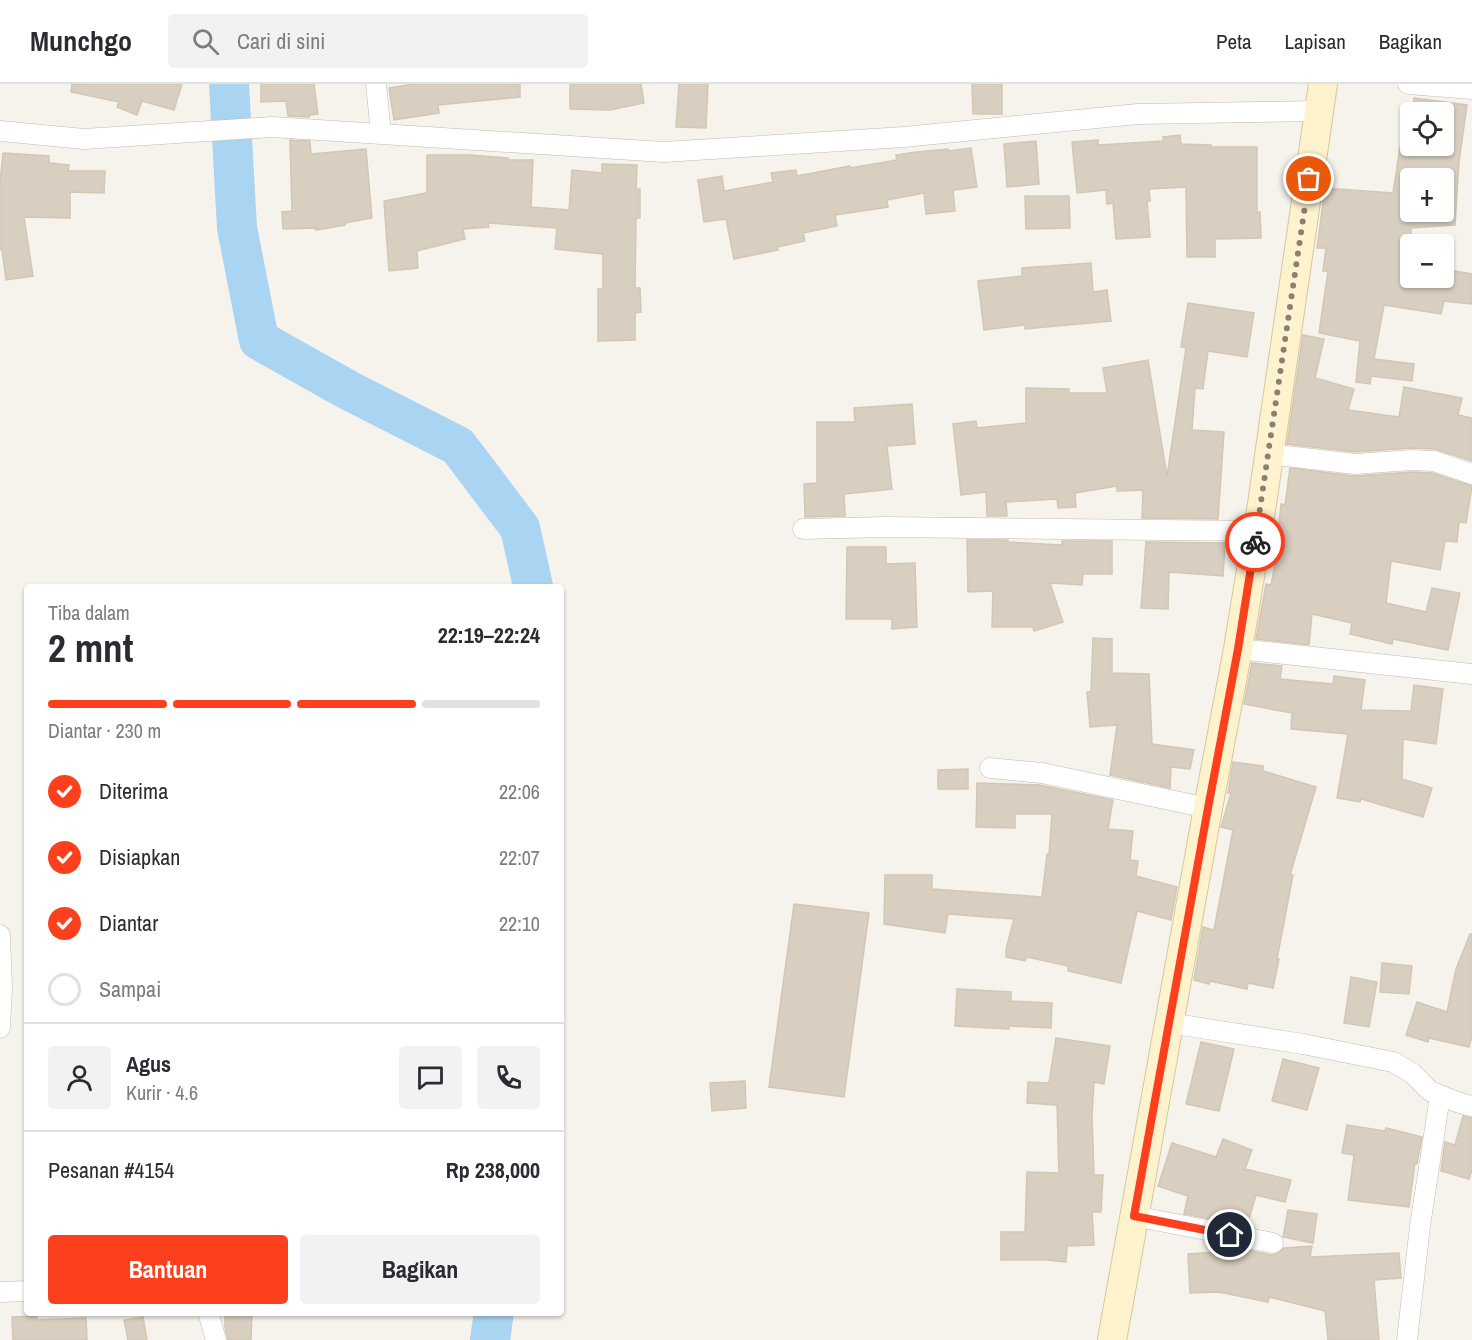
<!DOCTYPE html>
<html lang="id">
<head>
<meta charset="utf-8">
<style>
  body { margin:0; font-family:"Archivo Narrow",sans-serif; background:#f2f2f3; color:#2b2b33; height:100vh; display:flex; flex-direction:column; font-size:22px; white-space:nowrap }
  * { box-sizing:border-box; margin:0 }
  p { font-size:20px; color:#7c7c81 }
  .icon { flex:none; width:33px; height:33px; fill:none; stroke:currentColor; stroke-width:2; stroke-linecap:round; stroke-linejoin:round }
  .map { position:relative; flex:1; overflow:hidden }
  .side { position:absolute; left:24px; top:500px; width:540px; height:732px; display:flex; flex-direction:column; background:#fff; border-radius:6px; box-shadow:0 2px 4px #0004 }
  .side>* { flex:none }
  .controls { position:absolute; left:1400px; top:18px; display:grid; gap:12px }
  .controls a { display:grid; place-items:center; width:54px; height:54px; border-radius:6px; background:#fff; box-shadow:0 2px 4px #0004; font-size:30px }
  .pin { position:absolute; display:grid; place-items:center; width:51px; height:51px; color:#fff; margin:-26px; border:3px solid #fff; border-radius:50%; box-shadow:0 2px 6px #0007 }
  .courier { position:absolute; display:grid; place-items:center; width:60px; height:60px; margin:-30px; border:4px solid #fc3f1d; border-radius:50%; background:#fff; color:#222; box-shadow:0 2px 8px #0007 }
  .summary em { font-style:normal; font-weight:700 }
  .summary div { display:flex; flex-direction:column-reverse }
  .summary { display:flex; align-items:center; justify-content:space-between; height:102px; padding:0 24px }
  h1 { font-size:39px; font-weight:700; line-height:45px }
  .bar { display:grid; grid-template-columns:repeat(4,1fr); gap:9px 6px; align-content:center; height:72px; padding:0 24px }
  .bar i { height:8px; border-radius:4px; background:#e1e1e2 }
  .bar .on { background:#fc3f1d }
  .bar p { grid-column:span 4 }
  .line { display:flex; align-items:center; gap:15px; padding:0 24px; border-top:2px solid #e1e1e2 }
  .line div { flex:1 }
  .round { display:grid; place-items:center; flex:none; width:63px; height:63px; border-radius:6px; background:#f2f2f3 }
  ol { padding:0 24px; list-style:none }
  li { display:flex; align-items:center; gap:18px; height:66px }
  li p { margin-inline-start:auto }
  li .icon { padding:6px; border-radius:50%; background:#fc3f1d; color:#fff; stroke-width:4 }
  li:last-child { color:#7c7c81 }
  li i { width:33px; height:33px; border:3px solid #e1e1e2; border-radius:50% }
  .button { display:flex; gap:12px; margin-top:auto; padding:12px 24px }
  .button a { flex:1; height:69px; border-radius:6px; background:#fc3f1d; color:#fff; font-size:24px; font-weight:700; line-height:69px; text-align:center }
  .button a+a { background:#f2f2f3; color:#2b2b33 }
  header { display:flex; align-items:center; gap:36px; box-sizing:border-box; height:84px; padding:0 30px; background:#fff; border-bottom:2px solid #e1e1e2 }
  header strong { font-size:28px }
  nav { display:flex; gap:33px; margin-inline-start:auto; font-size:21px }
  .search { width:420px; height:54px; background:#f2f2f3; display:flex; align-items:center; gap:15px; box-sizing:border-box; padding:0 21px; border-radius:6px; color:#7c7c81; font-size:22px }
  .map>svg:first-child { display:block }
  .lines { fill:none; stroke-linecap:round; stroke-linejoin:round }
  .river { stroke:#a9d4f2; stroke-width:40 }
  .building { fill:#d8cfc1; stroke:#d3c7b4; stroke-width:1.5; fill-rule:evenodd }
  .street-casing { stroke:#c2bbae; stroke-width:21 }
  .secondary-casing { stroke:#d6c79b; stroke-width:30 }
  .street { stroke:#fff; stroke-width:20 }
  .secondary { stroke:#fff3cd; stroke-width:28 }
  .done { stroke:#878178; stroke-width:6; stroke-dasharray:0 10.8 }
  .route { stroke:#fc3f1d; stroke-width:8 }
</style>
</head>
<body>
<header>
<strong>Munchgo</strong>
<div class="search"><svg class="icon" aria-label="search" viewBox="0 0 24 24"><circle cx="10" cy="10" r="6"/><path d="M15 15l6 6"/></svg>Cari di sini</div>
<nav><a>Peta</a><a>Lapisan</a><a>Bagikan</a></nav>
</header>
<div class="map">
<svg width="1472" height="1256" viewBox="0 0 1472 1256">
  <rect width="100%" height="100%" fill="#f6f3ec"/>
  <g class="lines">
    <g class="river">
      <polyline points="229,0 237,144 259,256 348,306 458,362 520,444 533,502"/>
      <polyline points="490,1256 494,1228"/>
    </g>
  </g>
  <g class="building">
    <polygon points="72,0 182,0 174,26 142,17 137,31 117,23 119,18 71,8"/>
    <polygon points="261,0 314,0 318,30 309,31 309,33 288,32 286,17 261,18"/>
    <polygon points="414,0 520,0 520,13 438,21 439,29 394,36 389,4"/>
    <polygon points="570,0 641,0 644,19 610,26 570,25"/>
    <polygon points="679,0 708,0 706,44 676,43"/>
    <polygon points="972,0 1002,0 1002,30 973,30"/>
    <path d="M1414 14 1467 21 1459 78 1455 141 1411 144 1410 194H1443V185L1472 190V220L1444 217 1441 230 1384 221 1374 275 1414 280 1412 297 1371 292 1370 300 1356 298 1360 257 1319 249 1328 187H1323L1326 164H1317L1325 104 1393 109 1400 63 1407 64 1410 44V62H1443V28H1412ZM1410 94H1443V128H1410Z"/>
    <polygon points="1180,51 1181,60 1211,61 1211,63 1257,63 1257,129 1260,128 1261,154 1215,155 1215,173 1187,173 1186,103 1149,105 1150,117 1147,117 1150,153 1116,155 1113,119 1107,120 1106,106 1077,109 1072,58 1098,56 1098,61 1163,57 1163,53"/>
    <polygon points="290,56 310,57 311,70 366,65 372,134 345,139 345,141 316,146 316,144 283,145 282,128 292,127"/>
    <polygon points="1036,57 1039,100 1007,103 1004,60"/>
    <polygon points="971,64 977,103 953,106 955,127 926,130 924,109 887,116 888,123 835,131 837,142 803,149 805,157 777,163 778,166 734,175 726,135 704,138 698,96 722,92 724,107 773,98 771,89 796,86 797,92 850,82 850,84 897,76 896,71 916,68 948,65 948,67"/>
    <polygon points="3,69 49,72 49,79 69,81 68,87 105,87 104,109 70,108 70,134 24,133 33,192 6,196 2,165 0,166 0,98"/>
    <polygon points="427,71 470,71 508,74 508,76 533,76 531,123 569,126 572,86 602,89 602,80 637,81 636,105 640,105 640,134 636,134 635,204 640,204 641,228 635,229 635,256 598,257 598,205 603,205 603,170 555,165 557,144 488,139 489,143 463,145 465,155 417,167 418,184 389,187 384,117 426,109 427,107"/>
    <polygon points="1025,112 1069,112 1070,144 1026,145"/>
    <polygon points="1091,179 1093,208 1107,206 1111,237 1025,245 1025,241 984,246 978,197 1022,192 1022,184"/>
    <polygon points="1188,219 1254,229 1247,273 1208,267 1203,305 1195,304 1192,346 1224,348 1218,435 1142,434 1143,406 1117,407 1117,402 1075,409 1076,423 1058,424 1057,415 1006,418 1007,432 987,432 986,408 961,411 953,340 976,337 977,344 1026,339 1026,304 1069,305 1069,309 1107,309 1103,284 1148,276 1167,392 1186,264 1181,263"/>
    <polygon points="1303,251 1324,255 1315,294 1354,305 1348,326 1399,333 1404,303 1462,314 1458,331 1472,334 1472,377 1435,365 1411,364 1355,368 1287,360"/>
    <polygon points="912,320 915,360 887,362 892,405 844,410 845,432 805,433 804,400 817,399 817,338 855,338 854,324"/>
    <polygon points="1290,384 1354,392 1412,388 1432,389 1472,402 1466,439 1459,438 1457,458 1445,457 1440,486 1391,477 1386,519 1426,528 1432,504 1460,509 1448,566 1393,555 1392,560 1350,550 1352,539 1312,530 1309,561 1256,555 1266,500 1271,501 1281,450 1278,450 1281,420 1285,421"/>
    <polygon points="967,456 1008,456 1008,458 1062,461 1062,457 1112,457 1112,490 1083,490 1082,501 1050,499 1063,538 1034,547 1033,543 992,543 993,507 968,508"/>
    <polygon points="1146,458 1225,459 1223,492 1169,488 1168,525 1141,524"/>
    <polygon points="847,463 886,463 886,480 915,479 917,543 892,545 892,535 846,535"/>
    <polygon points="1093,554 1112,555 1112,589 1149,590 1152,660 1194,666 1190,685 1171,683 1170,704 1110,691 1117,641 1090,643 1087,608 1091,608"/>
    <polygon points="1252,579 1282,582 1280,595 1333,600 1334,592 1365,596 1361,626 1411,627 1414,601 1443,605 1436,660 1403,655 1402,695 1432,704 1423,733 1361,715 1360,718 1337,714 1348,650 1291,645 1292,629 1244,620"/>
    <polygon points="1233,678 1263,682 1263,687 1316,703 1290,791 1293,791 1277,875 1279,875 1273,904 1248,899 1247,905 1210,897 1209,900 1194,896 1203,843 1214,846 1233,746 1221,743 1231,709 1228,709"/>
    <polygon points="968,685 968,705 938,705 938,686"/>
    <polygon points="977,699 1040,701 1113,716 1108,745 1133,747 1130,776 1138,777 1136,792 1177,803 1171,836 1137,827 1121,899 1068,887 1068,882 1027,873 1025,877 1006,873 1006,865 1014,835 948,830 945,849 884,840 885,791 932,791 932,805 1042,813 1047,770 1049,770 1052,730 1015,730 1015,744 976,743"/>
    <polygon points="794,820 869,829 844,1013 769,1003"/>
    <polygon points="1470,850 1472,850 1472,952 1469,963 1429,954 1428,958 1406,951 1417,918 1447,928 1456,885"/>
    <polygon points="1382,879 1412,882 1409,910 1380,908"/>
    <polygon points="1351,893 1377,898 1369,943 1344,939"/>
    <polygon points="957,905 1011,908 1011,917 1052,919 1051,944 1009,942 1009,945 955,942"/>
    <polygon points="1056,954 1110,962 1104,1000 1094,998 1092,1031 1094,1091 1103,1091 1101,1128 1092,1128 1094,1161 1067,1162 1066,1178 1047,1176 1001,1176 1001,1148 1025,1148 1027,1088 1059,1089 1057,1021 1027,1019 1028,998 1049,999"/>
    <polygon points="1201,958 1234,965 1219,1027 1186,1020"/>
    <polygon points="1283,975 1319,984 1307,1026 1272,1017"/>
    <polygon points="745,997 746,1024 712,1027 710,999"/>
    <polygon points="1463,1032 1472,1034 1472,1086 1469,1095 1441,1087 1445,1058 1455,1061"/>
    <polygon points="1347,1041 1385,1047 1386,1044 1422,1053 1417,1080 1415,1079 1409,1123 1348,1116 1354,1071 1342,1069"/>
    <polygon points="1223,1055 1252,1066 1245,1085 1291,1096 1285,1118 1256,1111 1247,1142 1184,1130 1188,1112 1158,1102 1172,1059 1216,1073"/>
    <polygon points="1288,1126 1317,1130 1313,1159 1283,1153"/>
    <polygon points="1312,1162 1310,1173 1399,1169 1401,1194 1374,1196 1379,1256 1328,1256 1325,1227 1269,1213 1268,1218 1219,1208 1190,1209 1188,1170 1247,1166 1271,1171 1277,1170 1284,1164"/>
    <polygon points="225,1228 252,1228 251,1256 228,1256 225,1243"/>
    <polygon points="37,1232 37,1236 86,1234 87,1256 13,1256 12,1233"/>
    <polygon points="143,1233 147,1256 128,1256 124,1236"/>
  </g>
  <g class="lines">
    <defs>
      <g id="street">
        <polyline points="376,0 381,49"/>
        <polyline points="1408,0 1472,5"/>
        <polyline points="0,47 84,55 272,43 664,68 904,53 1138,30 1319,27"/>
        <polyline points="1269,370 1355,380 1412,376 1434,377 1472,390"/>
        <polyline points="803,445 884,443 1257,447"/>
        <polyline points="1238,565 1472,590"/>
        <polyline points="990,684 1042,689 1208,724"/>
        <polyline points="0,851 2,904 0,944"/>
        <polyline points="1169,939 1303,960 1393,978 1412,989 1430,1007 1457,1018 1472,1022"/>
        <polyline points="1134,1132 1273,1159"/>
        <polyline points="0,1208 27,1207"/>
        <polyline points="208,1228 216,1256"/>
        <polyline points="1407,1256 1420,1142 1440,1012"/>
      </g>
      <polyline id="secondary" points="1112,1256 1208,724 1238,565 1262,420 1323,0"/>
    </defs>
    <use href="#street" class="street-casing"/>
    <use href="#secondary" class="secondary-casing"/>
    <use href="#street" class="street"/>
    <use href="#secondary" class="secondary"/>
  </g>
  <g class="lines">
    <polyline class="done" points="1255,458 1309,95"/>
    <polyline class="route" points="1230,1151 1134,1132 1208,724 1238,565 1255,458"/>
  </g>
</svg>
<div class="controls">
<a><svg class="icon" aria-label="locate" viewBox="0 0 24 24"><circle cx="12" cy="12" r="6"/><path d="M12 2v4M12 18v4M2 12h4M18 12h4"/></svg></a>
<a>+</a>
<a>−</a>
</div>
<div class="pin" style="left:1309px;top:95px;background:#ea580c"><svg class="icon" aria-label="bag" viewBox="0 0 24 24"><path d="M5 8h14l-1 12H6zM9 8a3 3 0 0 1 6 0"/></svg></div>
<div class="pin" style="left:1230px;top:1151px;background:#1f2937"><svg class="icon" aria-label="home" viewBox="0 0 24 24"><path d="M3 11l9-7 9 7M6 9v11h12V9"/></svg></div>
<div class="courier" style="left:1255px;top:458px"><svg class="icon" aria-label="bike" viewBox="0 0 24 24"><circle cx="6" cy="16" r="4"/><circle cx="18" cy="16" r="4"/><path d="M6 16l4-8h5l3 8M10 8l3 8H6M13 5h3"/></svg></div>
<section class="side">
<div class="summary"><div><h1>2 mnt</h1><p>Tiba dalam</p></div><em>22:19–22:24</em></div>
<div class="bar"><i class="on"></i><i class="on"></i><i class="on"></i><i></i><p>Diantar · 230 m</p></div>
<ol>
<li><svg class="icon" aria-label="check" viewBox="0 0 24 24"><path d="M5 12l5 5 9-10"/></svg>Diterima<p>22:06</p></li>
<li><svg class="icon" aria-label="check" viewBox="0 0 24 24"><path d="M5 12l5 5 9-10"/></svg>Disiapkan<p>22:07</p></li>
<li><svg class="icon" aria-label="check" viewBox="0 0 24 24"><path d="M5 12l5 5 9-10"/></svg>Diantar<p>22:10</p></li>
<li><i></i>Sampai</li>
</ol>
<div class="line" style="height:108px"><a class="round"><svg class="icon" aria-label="person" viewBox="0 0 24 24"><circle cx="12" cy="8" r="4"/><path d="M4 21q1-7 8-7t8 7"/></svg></a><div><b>Agus</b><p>Kurir · 4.6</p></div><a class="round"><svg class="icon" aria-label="chat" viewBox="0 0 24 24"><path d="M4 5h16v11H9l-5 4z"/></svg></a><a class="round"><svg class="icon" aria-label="phone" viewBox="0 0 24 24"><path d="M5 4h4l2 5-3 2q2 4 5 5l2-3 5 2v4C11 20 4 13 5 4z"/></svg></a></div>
<div class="line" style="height:78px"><div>Pesanan #4154</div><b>Rp 238,000</b></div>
<div class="button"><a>Bantuan</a><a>Bagikan</a></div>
</section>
</div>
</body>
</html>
